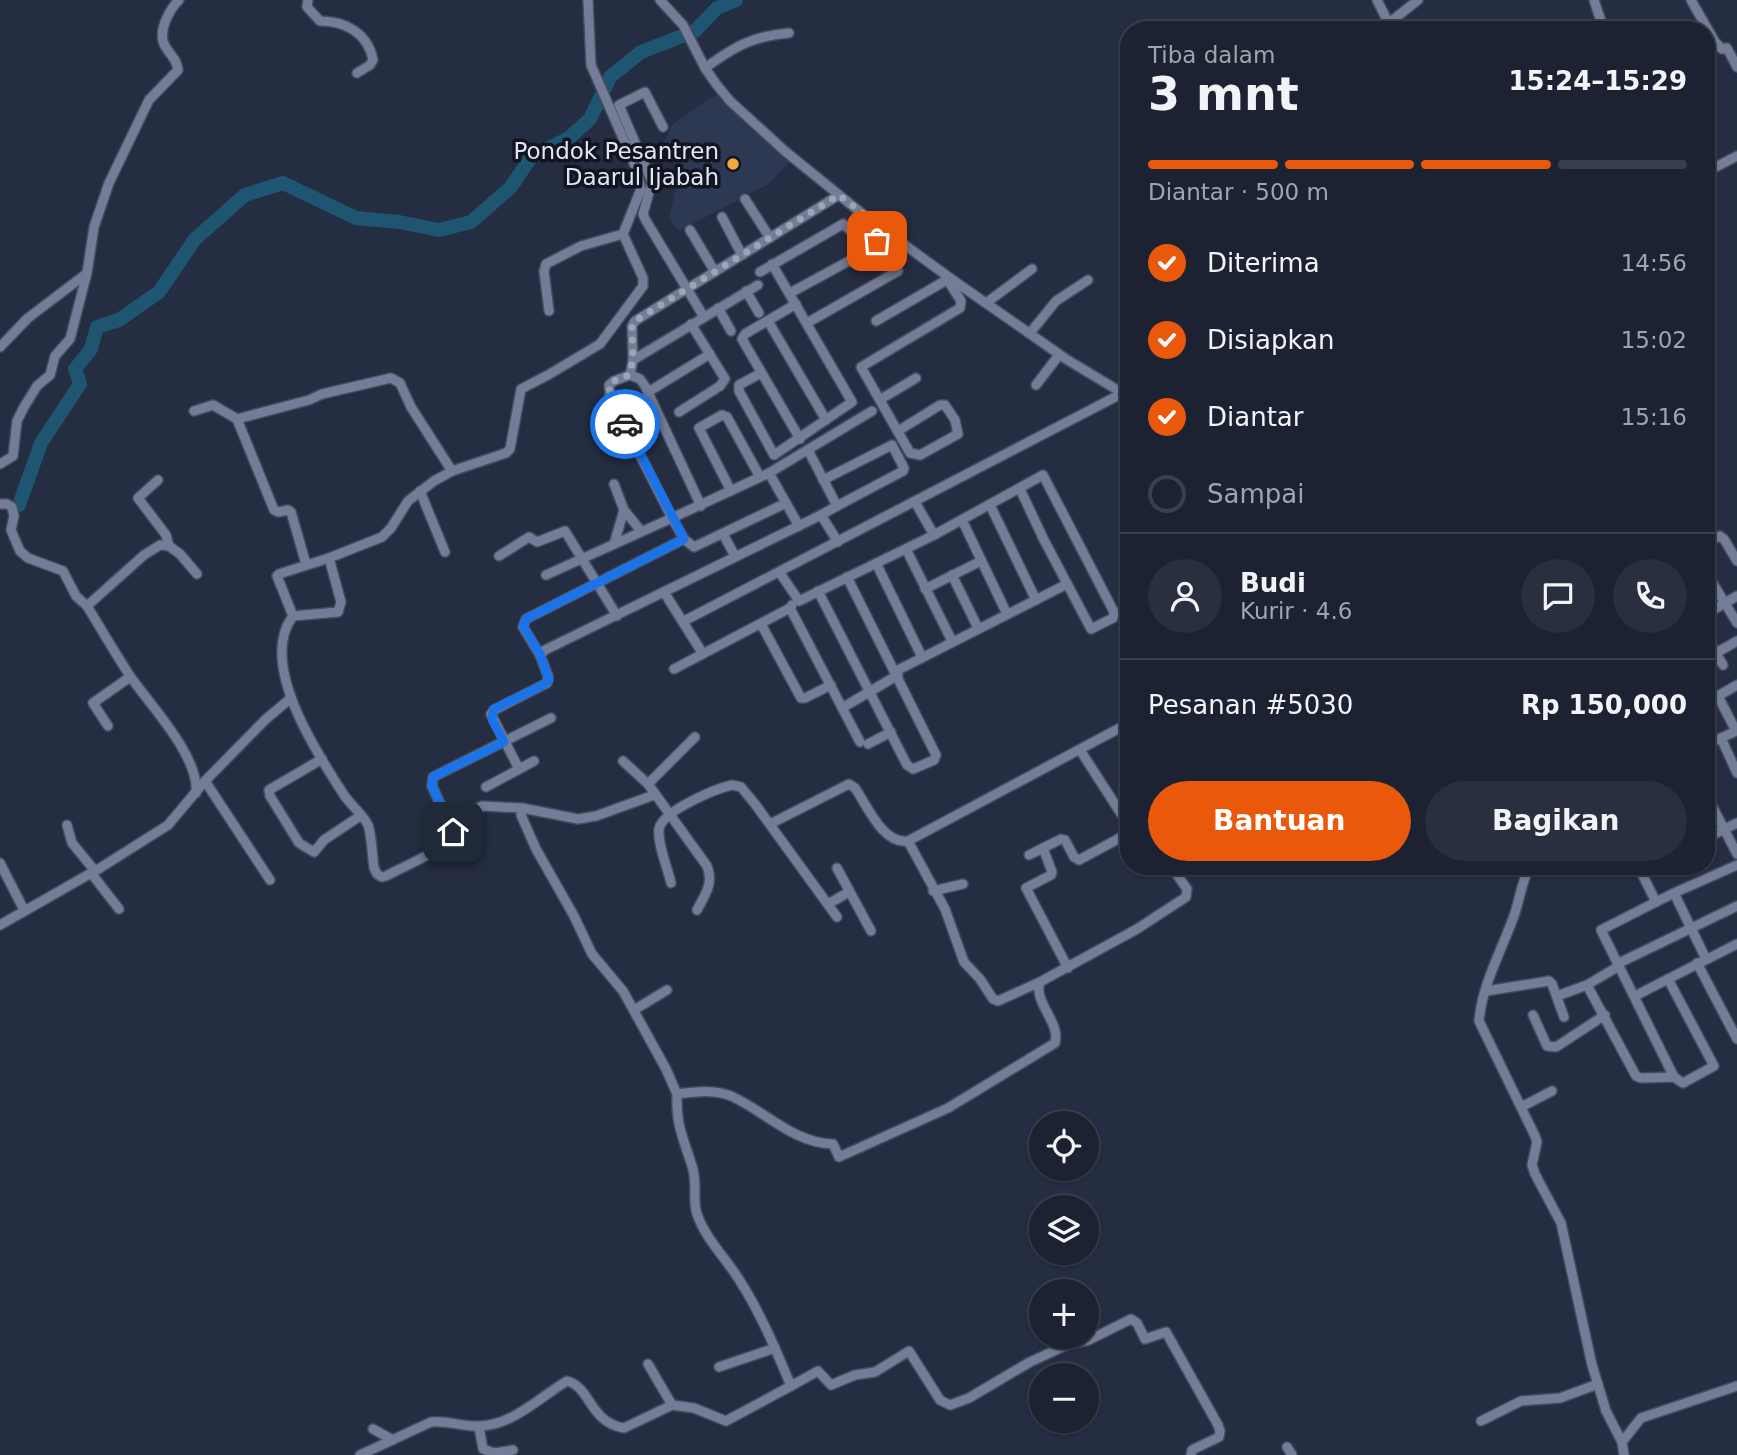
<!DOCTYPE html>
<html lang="id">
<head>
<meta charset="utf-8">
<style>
  body { margin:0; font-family:"DejaVu Sans",sans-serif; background:#292f3e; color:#f1f3f6; height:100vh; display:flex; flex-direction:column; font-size:26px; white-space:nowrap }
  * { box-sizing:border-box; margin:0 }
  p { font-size:23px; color:#a0a4ac }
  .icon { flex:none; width:38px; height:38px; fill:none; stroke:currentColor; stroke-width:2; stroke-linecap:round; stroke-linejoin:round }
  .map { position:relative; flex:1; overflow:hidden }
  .details { position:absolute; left:1120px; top:21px; width:595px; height:854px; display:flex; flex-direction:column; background:#1c2232; border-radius:28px; box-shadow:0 2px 5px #0004,0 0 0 2px #3a3f4d }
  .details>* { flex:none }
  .tools { position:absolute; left:1029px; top:1111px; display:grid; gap:14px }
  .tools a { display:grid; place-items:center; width:70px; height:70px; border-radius:50%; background:#1c2232; box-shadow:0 2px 5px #0004,0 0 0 2px #3a3f4d; font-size:35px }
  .pin { position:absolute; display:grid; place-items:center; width:60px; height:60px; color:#fff; margin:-30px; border-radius:14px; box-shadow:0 4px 10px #0006 }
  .courier { position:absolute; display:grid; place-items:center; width:70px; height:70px; margin:-35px; border:5px solid #1a73e8; border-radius:50%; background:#fff; color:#222; box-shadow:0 2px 9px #0007 }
  .head em { font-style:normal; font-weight:700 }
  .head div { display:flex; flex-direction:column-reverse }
  .head { display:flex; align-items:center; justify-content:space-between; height:119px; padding:0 28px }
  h1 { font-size:46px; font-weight:700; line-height:52px }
  .bar { display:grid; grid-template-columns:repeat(4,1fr); gap:10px 7px; align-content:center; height:84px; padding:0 28px }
  .bar i { height:9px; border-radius:5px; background:#3a3f4d }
  .bar .selected { background:#ea580c }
  .bar p { grid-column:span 4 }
  .line { display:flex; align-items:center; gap:18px; padding:0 28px; border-top:2px solid #3a3f4d }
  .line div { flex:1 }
  .round { display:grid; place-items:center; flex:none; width:74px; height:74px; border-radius:37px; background:#292f3e }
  ol { padding:0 28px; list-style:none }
  li { display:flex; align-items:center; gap:21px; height:77px }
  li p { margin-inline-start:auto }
  li .icon { padding:7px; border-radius:50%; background:#ea580c; color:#fff; stroke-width:4 }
  li:last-child { color:#a0a4ac }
  li i { width:38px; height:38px; border:4px solid #3a3f4d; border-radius:50% }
  .primary-button { display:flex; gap:14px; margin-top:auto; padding:14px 28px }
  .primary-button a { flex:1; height:80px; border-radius:42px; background:#ea580c; color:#fff; font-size:28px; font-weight:700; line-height:80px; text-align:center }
  .primary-button a+a { background:#292f3e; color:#f1f3f6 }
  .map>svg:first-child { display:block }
  .built { fill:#2d3852 }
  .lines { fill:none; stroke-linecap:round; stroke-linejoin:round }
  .river { stroke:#1e5571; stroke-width:14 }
  .minor-casing { stroke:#454b5d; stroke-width:12 }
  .minor { stroke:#737d97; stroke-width:9 }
  .done { stroke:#9fa5b6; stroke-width:7; stroke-dasharray:0 12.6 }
  .route { stroke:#1a73e8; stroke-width:9 }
  .poi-dot { fill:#f1a640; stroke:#12151f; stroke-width:2.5 }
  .labels { text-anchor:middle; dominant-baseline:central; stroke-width:7; stroke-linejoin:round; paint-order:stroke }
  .poi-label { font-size:23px; fill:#e0e6f5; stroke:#12151f; text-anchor:end }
</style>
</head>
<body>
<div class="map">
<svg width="1737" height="1455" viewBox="0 0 1737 1455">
  <rect width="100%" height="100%" fill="#252d42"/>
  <polygon class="built" points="716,94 790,161 769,184 679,231 669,218 681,167 662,147 672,125"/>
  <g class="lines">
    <polyline class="river" points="19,505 41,443 80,384 75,369 91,349 97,327 119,320 159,292 195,239 245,195 283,183 356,218 399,222 439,230 471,222 511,187 531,157 569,138 590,119 610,77 641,52 695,31 717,8 736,0"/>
    <defs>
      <g id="minor">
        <path d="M308 0 307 7 320 21C345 21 368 33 373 60L370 65 357 73"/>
        <polyline points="660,0 683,25 705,68 716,84 730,101 786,152 865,216 950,278 1066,359 1129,397"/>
        <polyline points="1377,0 1392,30"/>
        <polyline points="1594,0 1604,30"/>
        <polyline points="1691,0 1715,42 1722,49 1727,48 1737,67"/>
        <polyline points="1389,23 1418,0"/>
        <path d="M705 68C734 47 752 36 789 33"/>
        <polyline points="663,127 645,92 619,105 652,182 643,214 645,219 704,317"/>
        <polyline points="1706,172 1737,156"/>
        <polyline points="745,199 770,238"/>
        <polyline points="722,217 742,255"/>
        <polyline points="690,230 715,272"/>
        <polyline points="760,272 843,224 871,249 895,264 898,271 807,323"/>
        <polyline points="746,291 759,313"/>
        <polyline points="790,293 871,249 886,231"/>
        <polyline points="986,303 1032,269"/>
        <polyline points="796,304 745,334 742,339 800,439"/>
        <polyline points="718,308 731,331"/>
        <polyline points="549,311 544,271 546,264 581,246 623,234"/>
        <polyline points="768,321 826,420"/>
        <polyline points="876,321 950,278"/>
        <polyline points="1030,333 1056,301 1088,280"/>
        <polyline points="0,347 28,318 86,274"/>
        <polyline points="633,360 758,285"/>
        <polyline points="761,373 739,385 739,391 774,455 852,402 772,264"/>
        <polyline points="630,375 633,360 632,326 635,321 839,195"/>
        <polyline points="1036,385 1059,355"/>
        <polyline points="648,392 710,354"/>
        <polyline points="881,399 916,378"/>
        <polyline points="194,411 213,405 237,419 274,510 278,512 288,510 291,512 306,564"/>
        <polyline points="679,412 720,386 725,379 691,324"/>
        <polyline points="237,419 309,400 322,394 391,378 400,383 411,407 452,471"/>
        <polyline points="898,431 940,405 945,405 955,420 958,434 920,455 910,453 861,367 960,308 961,301 947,279"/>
        <polyline points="808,450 837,506 821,515"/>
        <path d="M0 464 13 456 17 421 24 407 37 386 50 375 55 356 70 339 87 273 94 227 109 183 149 100 178 70C177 59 170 55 165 46 157 32 169 10 179 0"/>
        <polyline points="769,473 872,411"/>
        <polyline points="158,480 138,498 166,535 169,546"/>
        <polyline points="823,480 892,445 904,468 903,471 837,506"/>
        <polyline points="614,484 624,510 641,531"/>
        <polyline points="420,491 445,552"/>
        <polyline points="731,491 699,428 722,415 727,417 760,477"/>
        <polyline points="915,502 934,535"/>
        <polyline points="0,504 7,504 12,507 14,516 11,530 20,551 28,558 63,571 76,596 87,606 144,555 160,545 169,546 180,554 197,574"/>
        <polyline points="990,505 1036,600"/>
        <polyline points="701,506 645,386 640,379 630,375 614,381 609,385 610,396 672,518 769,473 799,526"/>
        <polyline points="962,520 1007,614"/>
        <polyline points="723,534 735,556"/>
        <polyline points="1706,542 1720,536 1724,539 1737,561"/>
        <polyline points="614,544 624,510"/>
        <polyline points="906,549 952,641"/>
        <polyline points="499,556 529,537 537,542 565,531 617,616"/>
        <polyline points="876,563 922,657"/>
        <polyline points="1706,572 1737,623"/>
        <polyline points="780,573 799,601 934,535 1043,475 1114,612 1113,618 1091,629 1043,538 1020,489"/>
        <polyline points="546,575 672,518 684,539 694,547 786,503"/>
        <polyline points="952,575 978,628"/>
        <polyline points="925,589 981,561"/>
        <polyline points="818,591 907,765 913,769 934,760 936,755 847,577"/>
        <polyline points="664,592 703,654"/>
        <path d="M87 606C101 629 115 653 130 676 150 705 200 757 196 793"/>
        <polyline points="790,608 860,742"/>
        <polyline points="1706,614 1737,596"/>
        <path d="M293 616C257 663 318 755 344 795 350 804 365 817 368 825 372 837 372 854 374 868L377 874 382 877 386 876C409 864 434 854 453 838 464 829 470 811 482 806L522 808 521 815 536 849 574 916 592 954 623 991 666 1069 677 1094C696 1092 713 1089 731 1096 765 1111 793 1143 833 1144L839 1157 948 1108 1055 1043C1061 1022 1033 1003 1040 982L1137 929 1186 897 1187 889 1171 866"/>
        <polyline points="293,616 338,612 341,602 329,558 382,537 391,528 408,501 434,481 452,471 506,453 510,449 521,389 548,375 600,344 643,286 643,278 623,234 641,189 636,168 591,65 588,0"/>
        <polyline points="293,616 277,576 279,574 329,558"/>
        <polyline points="684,621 1121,394"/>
        <polyline points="761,624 801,698 805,698 831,685"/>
        <polyline points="1706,636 1723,665"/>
        <polyline points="1716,653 1737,641"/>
        <polyline points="540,655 523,627 526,619 684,539"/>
        <polyline points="674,669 790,608 792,605"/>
        <polyline points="896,671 1067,584"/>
        <polyline points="1706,703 1737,685"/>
        <polyline points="842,708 898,675"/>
        <polyline points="108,726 93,703 130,677"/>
        <polyline points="1721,738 1737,773"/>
        <polyline points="868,744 891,732"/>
        <polyline points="1706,745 1736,731 1719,698"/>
        <polyline points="1080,750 1129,826"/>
        <polyline points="322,759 269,790 270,796 299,843 314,852 324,840 360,816"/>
        <path d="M623 761 648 784 707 866C714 883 705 895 697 910"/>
        <polyline points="519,769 491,714 494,710 547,683 548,676 540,655 545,650 821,515 838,542"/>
        <polyline points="205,781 270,880"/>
        <polyline points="648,784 695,737"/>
        <polyline points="486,787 534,761"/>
        <polyline points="1706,794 1737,854"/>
        <polyline points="522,808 578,819 596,816 654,795"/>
        <path d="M770 824 849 784 855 788C867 805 883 845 908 841L1129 723"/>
        <polyline points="67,825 72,843 95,871"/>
        <polyline points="453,832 432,786 433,777 551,718"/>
        <polyline points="1706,838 1737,823"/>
        <polyline points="908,841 945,909 964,962 980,979 993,999 998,1001 1040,982"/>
        <polyline points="1043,848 1052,872 1051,875 1026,888 1068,968"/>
        <polyline points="1029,855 1061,839 1065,840 1074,857 1079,860 1129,833"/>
        <polyline points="0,863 24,910"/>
        <path d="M1530 866C1522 881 1520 897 1515 913 1503 948 1482 984 1479 1021L1535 1136 1537 1142 1532 1165 1535 1174 1561 1223 1592 1365 1606 1411 1622 1442 1624 1455"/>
        <polyline points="1638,866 1656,902 1674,893 1706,959"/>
        <polyline points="837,868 871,931"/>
        <polyline points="91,873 119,909"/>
        <path d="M671 883C668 869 657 843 659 829 662 811 715 789 732 785L741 787 755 804 837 917"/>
        <polyline points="933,891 963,884"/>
        <polyline points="1674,893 1737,865"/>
        <polyline points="1656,902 1601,930 1674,1077"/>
        <polyline points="828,904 849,892"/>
        <polyline points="0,925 100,868 168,825 205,781 266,719 291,698"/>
        <polyline points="1619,963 1737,906"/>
        <polyline points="1697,963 1737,1039"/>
        <polyline points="1587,985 1619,966"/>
        <polyline points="1486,991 1549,981 1552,984 1564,1017"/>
        <polyline points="1557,996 1587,985 1636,1076 1641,1078 1674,1077 1683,1083 1714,1066 1668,979 1737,944"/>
        <polyline points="1635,996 1668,979"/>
        <polyline points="634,1010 667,990"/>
        <polyline points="1533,1015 1547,1046 1556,1047 1605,1015"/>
        <polyline points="1521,1107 1552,1091"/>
        <polyline points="648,1364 672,1405"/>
        <polyline points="719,1367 775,1348"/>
        <polyline points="791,1386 818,1371 831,1385 855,1375 875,1372 909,1351 940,1400 950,1405 969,1398 1030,1362 1069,1344 1089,1340 1131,1319 1137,1323 1145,1339 1166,1332 1218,1425 1220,1431 1219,1437 1192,1450 1191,1455"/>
        <polyline points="1481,1421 1521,1401 1560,1398 1598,1384"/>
        <polyline points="479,1427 483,1449 494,1453 513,1450"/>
        <polyline points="373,1429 393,1440"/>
        <polyline points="1622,1442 1641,1418 1737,1386"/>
        <polyline points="1287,1447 1292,1455"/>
        <path d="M360 1455 431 1422C447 1420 463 1427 480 1426 513 1425 540 1397 567 1381 591 1387 589 1422 624 1428L672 1405 694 1408 726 1421 791 1386C776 1350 761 1314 740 1281 726 1258 706 1240 697 1214 692 1200 698 1183 692 1166 683 1137 676 1126 677 1094"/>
      </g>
    </defs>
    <use href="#minor" class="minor-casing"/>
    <use href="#minor" class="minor"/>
  </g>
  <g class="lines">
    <polyline class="done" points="625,424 610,396 609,385 614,381 629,375 633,360 632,326 635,321 839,195 886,231 877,241"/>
    <polyline class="route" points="453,832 432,786 433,777 504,742 492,719 494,709 543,685 549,680 540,654 523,626 526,619 684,539 625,424"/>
  </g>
  <circle class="poi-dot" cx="733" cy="164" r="7"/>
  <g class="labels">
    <g class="poi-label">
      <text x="719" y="151">Pondok Pesantren<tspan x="719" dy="26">Daarul Ijabah</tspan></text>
    </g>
  </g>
</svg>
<div class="tools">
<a><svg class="icon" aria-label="locate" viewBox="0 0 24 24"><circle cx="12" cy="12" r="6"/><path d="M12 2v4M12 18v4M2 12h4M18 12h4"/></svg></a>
<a><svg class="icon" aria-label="layers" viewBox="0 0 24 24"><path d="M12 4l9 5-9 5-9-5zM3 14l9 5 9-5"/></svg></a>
<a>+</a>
<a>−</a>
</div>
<div class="pin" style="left:877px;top:241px;background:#ea580c"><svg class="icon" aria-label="bag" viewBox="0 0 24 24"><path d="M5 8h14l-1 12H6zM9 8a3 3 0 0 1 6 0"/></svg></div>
<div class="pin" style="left:453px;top:832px;background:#1f2937"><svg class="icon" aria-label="home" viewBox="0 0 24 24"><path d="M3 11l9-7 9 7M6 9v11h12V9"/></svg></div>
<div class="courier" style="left:625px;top:424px"><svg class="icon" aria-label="car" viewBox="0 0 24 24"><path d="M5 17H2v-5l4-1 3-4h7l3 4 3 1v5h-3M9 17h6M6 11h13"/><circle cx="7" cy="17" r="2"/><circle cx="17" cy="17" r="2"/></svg></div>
<section class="details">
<div class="head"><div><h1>3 mnt</h1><p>Tiba dalam</p></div><em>15:24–15:29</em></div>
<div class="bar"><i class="selected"></i><i class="selected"></i><i class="selected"></i><i></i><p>Diantar · 500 m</p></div>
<ol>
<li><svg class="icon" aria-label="check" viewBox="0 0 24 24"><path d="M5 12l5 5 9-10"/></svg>Diterima<p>14:56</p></li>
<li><svg class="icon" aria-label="check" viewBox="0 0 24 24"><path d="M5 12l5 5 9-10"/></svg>Disiapkan<p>15:02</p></li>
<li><svg class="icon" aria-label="check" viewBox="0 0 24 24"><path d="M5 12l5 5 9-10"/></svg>Diantar<p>15:16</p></li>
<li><i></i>Sampai</li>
</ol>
<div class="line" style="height:126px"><a class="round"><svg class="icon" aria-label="person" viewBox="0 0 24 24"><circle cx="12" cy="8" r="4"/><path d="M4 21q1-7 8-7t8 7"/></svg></a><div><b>Budi</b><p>Kurir · 4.6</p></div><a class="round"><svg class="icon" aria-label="chat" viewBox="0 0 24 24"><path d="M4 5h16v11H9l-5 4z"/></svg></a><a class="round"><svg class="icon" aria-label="phone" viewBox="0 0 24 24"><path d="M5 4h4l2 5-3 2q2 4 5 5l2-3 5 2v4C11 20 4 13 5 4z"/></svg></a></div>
<div class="line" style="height:91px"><div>Pesanan #5030</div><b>Rp 150,000</b></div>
<div class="primary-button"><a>Bantuan</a><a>Bagikan</a></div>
</section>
</div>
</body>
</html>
